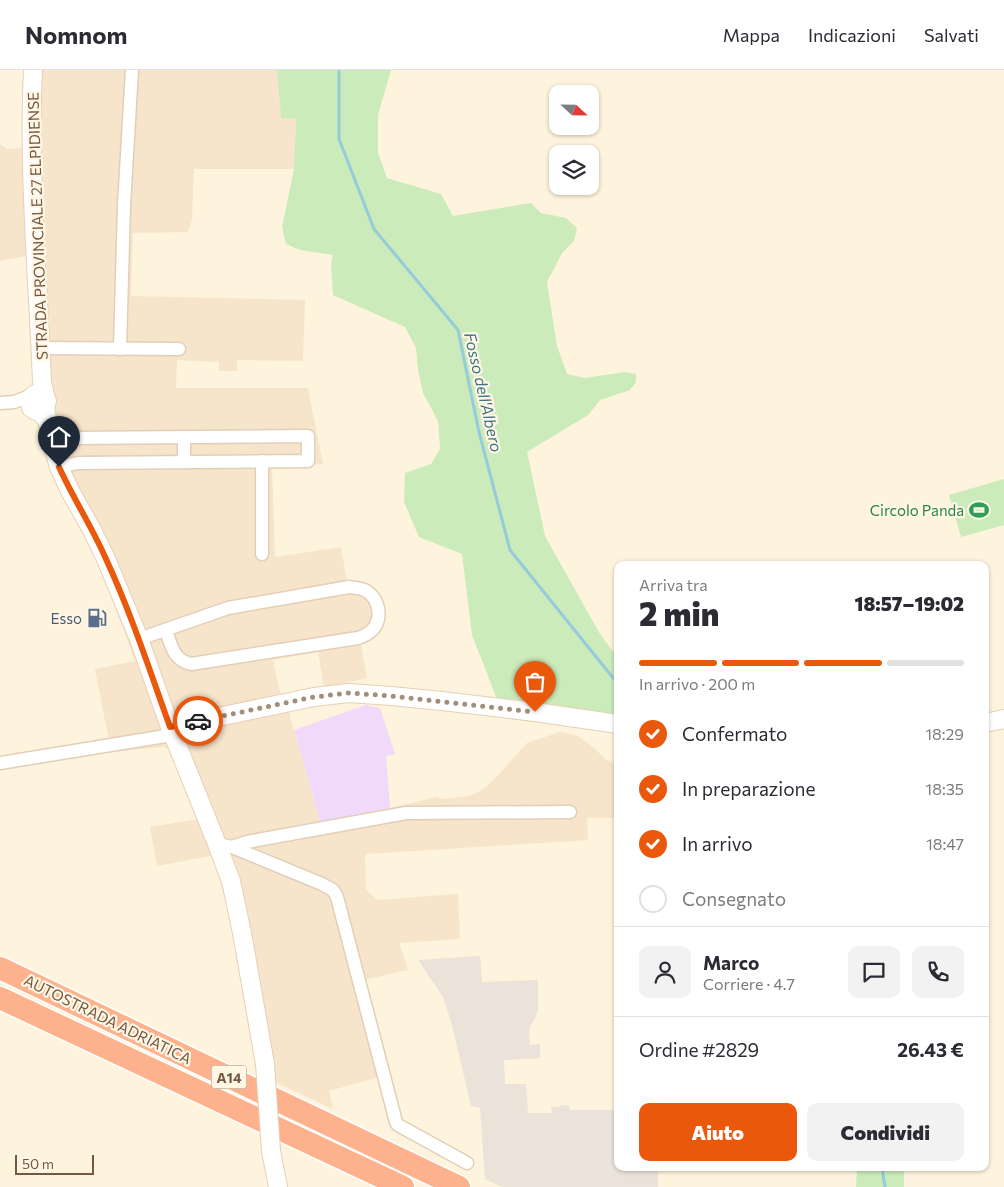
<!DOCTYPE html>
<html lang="it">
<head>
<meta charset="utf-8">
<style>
  body { margin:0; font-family:Commissioner,sans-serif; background:#f2f2f3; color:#2b2b33; height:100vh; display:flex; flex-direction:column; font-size:19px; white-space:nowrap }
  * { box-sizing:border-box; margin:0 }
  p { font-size:16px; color:#7c7c81 }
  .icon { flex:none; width:28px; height:28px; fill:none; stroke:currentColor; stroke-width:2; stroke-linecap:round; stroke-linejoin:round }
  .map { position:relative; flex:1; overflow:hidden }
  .panel { position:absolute; left:614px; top:491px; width:375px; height:610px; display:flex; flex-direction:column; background:#fff; border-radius:10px; box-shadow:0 1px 4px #0004 }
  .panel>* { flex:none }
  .needle { width:32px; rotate:112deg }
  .controls { position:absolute; left:549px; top:15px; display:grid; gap:10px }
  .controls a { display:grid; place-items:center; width:50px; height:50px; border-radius:10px; background:#fff; box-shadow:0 1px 4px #0004; font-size:25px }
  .scale { position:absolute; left:15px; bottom:12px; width:79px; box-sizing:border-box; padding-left:5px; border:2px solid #745844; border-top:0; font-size:14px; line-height:18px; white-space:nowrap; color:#745844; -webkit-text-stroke:4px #fff6e4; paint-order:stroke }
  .pin { position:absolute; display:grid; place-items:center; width:42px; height:42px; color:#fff; margin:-51px -21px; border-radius:50% 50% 50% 0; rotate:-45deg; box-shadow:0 0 5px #0007 }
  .pin .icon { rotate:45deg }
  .courier { position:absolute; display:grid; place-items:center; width:50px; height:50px; margin:-25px; border:4px solid #ea580c; border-radius:50%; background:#fff; color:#222; box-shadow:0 1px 6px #0007 }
  .summary em { font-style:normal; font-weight:800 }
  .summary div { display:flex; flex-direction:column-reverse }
  .summary { display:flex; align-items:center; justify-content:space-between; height:85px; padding:0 25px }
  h1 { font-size:32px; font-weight:800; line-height:38px }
  .bar { display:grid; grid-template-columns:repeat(4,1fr); gap:8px 5px; align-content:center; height:60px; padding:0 25px }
  .bar i { height:6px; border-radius:4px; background:#e1e1e2 }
  .bar .active { background:#ea580c }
  .bar p { grid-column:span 4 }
  .line { display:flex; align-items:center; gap:12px; padding:0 25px; border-top:1px solid #e1e1e2 }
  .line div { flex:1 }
  .round { display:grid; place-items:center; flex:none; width:52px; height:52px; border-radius:10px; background:#f2f2f3 }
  ol { padding:0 25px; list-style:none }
  li { display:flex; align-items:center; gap:15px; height:55px }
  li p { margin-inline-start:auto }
  li .icon { padding:5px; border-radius:50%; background:#ea580c; color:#fff; stroke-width:4 }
  li:last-child { color:#7c7c81 }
  li i { width:28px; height:28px; border:2px solid #e1e1e2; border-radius:50% }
  .primary-button { display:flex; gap:10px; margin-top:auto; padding:10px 25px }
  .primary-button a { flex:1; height:58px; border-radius:10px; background:#ea580c; color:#fff; font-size:20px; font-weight:800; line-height:58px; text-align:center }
  .primary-button a+a { background:#f2f2f3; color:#2b2b33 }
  header { display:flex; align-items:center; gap:30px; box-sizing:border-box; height:70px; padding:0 25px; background:#fff; border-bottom:1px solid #e1e1e2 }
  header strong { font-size:24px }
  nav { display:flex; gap:28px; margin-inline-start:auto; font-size:18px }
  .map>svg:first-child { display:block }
  .residential { fill:#f6e5ca }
  .industrial { fill:#ebe3d9 }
  .education { fill:#f0d9fa }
  .green { fill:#cbebba }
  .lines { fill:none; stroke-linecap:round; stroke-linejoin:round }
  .stream { stroke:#96cbda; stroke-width:3 }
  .street-casing { stroke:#e2cfb8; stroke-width:15 }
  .secondary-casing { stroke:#e7d0b6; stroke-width:20 }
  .highway-casing { stroke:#fff; stroke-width:25 }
  .street { stroke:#fff; stroke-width:12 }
  .secondary { stroke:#fff; stroke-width:18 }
  .highway { stroke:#fdb28d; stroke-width:22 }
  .secondary-bridge-casing { stroke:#e7d0b6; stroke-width:20; stroke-linecap:butt }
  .secondary-bridge { stroke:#fff; stroke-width:18 }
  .done { stroke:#a48e79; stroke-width:5; stroke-dasharray:0 9 }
  .route { stroke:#ea580c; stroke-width:6 }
  .labels { text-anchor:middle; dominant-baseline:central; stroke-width:4.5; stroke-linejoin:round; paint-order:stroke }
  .shield { fill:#fff6e4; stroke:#9e8774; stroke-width:1 }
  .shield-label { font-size:14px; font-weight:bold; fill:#745844 }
  .street-label { font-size:15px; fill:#745844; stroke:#fff6e4 }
  .leisure-label { font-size:15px; fill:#27864d; stroke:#fff6e4; text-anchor:end }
  .service-label { font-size:15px; fill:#4e5e75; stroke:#fff6e4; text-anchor:end }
  .water-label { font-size:16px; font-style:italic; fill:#3c788a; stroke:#fff6e4 }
</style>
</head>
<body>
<header>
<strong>Nomnom</strong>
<nav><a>Mappa</a><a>Indicazioni</a><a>Salvati</a></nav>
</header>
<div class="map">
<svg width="1004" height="1117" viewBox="0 0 1004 1117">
  <rect width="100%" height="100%" fill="#fef3dc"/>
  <polygon class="residential" points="25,0 277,0 281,48 296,49 294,99 194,99 192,150 188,162 133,163 131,226 305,230 303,291 237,290 237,301 219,301 219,292 177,290 176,318 308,318 323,394 272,398 275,487 341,477 347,512 369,516 380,558 374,567 361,575 367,608 324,618 318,582 273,590 281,627 289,643 321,754 437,727 441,729 470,726 484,719 497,706 527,673 560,662 578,666 595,679 605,689 612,692 617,697 617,748 587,748 588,770 365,784 366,820 378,830 458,824 460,869 399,873 408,900 355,912 379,1007 329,1021 333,1039 281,1015 256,1001 253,968 234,859 216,798 211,786 157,796 150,757 198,749 173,683 164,677 111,682 95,599 135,591 110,524 95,488 50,396 35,298 27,186 0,191 0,74 7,79 24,78"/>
  <polygon class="industrial" points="480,886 482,912 538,910 538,940 534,950 529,959 530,975 540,974 540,988 504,990 505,1014 526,1014 528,1043 552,1043 551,1037 569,1035 570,1040 617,1040 618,1098 658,1098 658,1117 502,1117 485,1109 480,1038 471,1036 452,955 443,927 418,890"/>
  <polygon class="education" points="366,635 380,638 395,684 386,686 390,738 321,754 294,660"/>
  <g class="green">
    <polygon points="277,0 391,0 378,45 378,83 387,108 441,124 453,146 531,133 541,143 566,148 577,158 574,171 562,183 547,212 557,276 567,304 585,308 625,302 636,304 636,312 630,320 600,330 588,345 527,382 545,466 600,564 617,587 617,644 497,629 472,565 462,484 419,467 404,432 405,403 431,394 440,379 438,351 423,323 418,300 416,278 405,257 333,225 331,194 333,185 300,180 286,174 282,157 294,99 296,49 281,48"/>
    <polygon points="1004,409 1004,455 961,467 949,425"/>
    <polygon points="857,1098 904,1098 904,1117 856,1117"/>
  </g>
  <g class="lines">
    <g class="stream">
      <polyline points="339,0 339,69 374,159 458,260 479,362 510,480 618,614"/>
      <polyline points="882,1098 885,1117"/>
    </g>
    <defs>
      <g id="street">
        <polyline points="41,278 179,279"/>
        <polyline points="120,279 124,135 132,0"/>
        <polyline points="0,333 14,332 33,325"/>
        <polyline points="184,367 184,392"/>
        <polyline points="52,373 72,368 308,366 308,391 78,393 59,397"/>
        <polyline points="262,391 262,484"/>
        <path d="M139 569 228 538 349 517C356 518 363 518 368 522 379 530 382 547 374 558 370 563 364 566 358 568L191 594C173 590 171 575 166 560"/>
        <polyline points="0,693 166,666 173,664"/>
        <polyline points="217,774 232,777 322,814 333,820 337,827 396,1052 398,1055 467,1093"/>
        <polyline points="232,777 247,772 406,743 570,742"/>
      </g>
      <g id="secondary">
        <path d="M33 0C28 104 38 208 42 312L45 326 47 331 45 338 39 341"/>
        <path d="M45 326C35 320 27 327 31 338L36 341H39L46 349"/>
        <polyline points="45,338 52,373 59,397 70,421 92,460 106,489 139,569 170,657 217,774 231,811 242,863 265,994"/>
        <polyline points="985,653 1004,649"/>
        <polyline points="170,657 314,627 349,623 391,626 442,631 535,642 618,654"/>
        <polyline points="271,1081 278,1117"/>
      </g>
      <g id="highway">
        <polyline points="0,898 459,1117"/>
        <polyline points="0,928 403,1117"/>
      </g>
    </defs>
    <use href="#street" class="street-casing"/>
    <use href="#secondary" class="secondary-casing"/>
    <use href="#highway" class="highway-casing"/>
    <use href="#street" class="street"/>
    <use href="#secondary" class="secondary"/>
    <use href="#highway" class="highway"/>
    <defs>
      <polyline id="secondary-bridge" points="265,994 271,1081"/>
    </defs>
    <use href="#secondary-bridge" class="secondary-bridge-casing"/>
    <use href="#secondary-bridge" class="secondary-bridge"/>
  </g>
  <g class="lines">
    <polyline class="done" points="198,651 314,627 349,623 391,626 535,642"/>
    <path class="route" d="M59 397C73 428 92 457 106 489 131 543 150 601 170 657L198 651"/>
  </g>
  <defs>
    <symbol id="stadium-bare" viewBox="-9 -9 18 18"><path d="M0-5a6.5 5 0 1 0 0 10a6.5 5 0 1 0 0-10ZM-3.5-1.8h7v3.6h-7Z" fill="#2e9e5b" stroke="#fff6e4" stroke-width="2.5" paint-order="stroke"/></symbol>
    <symbol id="fuel-bare" viewBox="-9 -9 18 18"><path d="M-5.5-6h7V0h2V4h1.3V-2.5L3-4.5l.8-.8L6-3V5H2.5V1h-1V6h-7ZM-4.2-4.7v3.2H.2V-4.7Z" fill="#5c6f8a" stroke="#fff6e4" stroke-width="2.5" paint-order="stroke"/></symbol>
  </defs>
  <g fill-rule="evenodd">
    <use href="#stadium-bare" x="965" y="426" width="28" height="28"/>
    <use href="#fuel-bare" x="83" y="534" width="28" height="28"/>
  </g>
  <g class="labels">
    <rect class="shield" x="211.5" y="995.5" width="35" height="23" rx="4"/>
    <g class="shield-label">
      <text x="229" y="1007">A14</text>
    </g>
    <g class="street-label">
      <text transform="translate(37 156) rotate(-92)">STRADA PROVINCIALE 27 ELPIDIENSE</text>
      <text transform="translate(108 949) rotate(26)">AUTOSTRADA ADRIATICA</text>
    </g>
    <g class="leisure-label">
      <text x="964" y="440">Circolo Panda</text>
    </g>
    <g class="service-label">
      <text x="82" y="548">Esso</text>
    </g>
    <g class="water-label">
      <text transform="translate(484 322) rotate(77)">Fosso dell'Albero</text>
    </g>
  </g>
</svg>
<div class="controls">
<a><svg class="needle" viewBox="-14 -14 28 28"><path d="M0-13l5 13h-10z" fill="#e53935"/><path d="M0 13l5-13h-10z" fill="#7c7c81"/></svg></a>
<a><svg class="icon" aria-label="layers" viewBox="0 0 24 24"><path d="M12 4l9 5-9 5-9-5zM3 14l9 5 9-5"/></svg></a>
</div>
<div class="scale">50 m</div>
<div class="pin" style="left:535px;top:642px;background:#ea580c"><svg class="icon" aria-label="bag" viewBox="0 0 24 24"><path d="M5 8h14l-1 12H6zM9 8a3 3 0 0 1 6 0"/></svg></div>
<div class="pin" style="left:59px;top:397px;background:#1f2937"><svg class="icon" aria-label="home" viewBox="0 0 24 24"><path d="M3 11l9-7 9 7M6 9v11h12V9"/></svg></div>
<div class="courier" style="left:198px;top:651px"><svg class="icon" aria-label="car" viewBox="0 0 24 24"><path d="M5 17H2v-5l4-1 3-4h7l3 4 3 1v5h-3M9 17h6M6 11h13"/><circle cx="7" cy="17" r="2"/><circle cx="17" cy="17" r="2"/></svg></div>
<section class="panel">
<div class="summary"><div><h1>2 min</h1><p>Arriva tra</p></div><em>18:57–19:02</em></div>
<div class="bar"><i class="active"></i><i class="active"></i><i class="active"></i><i></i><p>In arrivo · 200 m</p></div>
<ol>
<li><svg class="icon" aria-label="check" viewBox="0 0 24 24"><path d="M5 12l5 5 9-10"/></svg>Confermato<p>18:29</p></li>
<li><svg class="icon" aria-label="check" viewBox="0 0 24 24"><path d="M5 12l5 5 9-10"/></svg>In preparazione<p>18:35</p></li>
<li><svg class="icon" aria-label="check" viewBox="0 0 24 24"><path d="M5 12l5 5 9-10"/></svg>In arrivo<p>18:47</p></li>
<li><i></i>Consegnato</li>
</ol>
<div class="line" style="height:90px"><a class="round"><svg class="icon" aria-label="person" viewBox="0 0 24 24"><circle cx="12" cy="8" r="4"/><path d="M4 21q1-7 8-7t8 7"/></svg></a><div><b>Marco</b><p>Corriere · 4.7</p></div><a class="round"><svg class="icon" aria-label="chat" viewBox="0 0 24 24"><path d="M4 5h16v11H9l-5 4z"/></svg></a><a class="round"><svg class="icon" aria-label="phone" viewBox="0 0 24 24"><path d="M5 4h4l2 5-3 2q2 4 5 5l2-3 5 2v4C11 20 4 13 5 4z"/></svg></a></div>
<div class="line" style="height:65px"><div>Ordine #2829</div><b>26.43 €</b></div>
<div class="primary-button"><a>Aiuto</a><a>Condividi</a></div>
</section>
</div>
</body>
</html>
